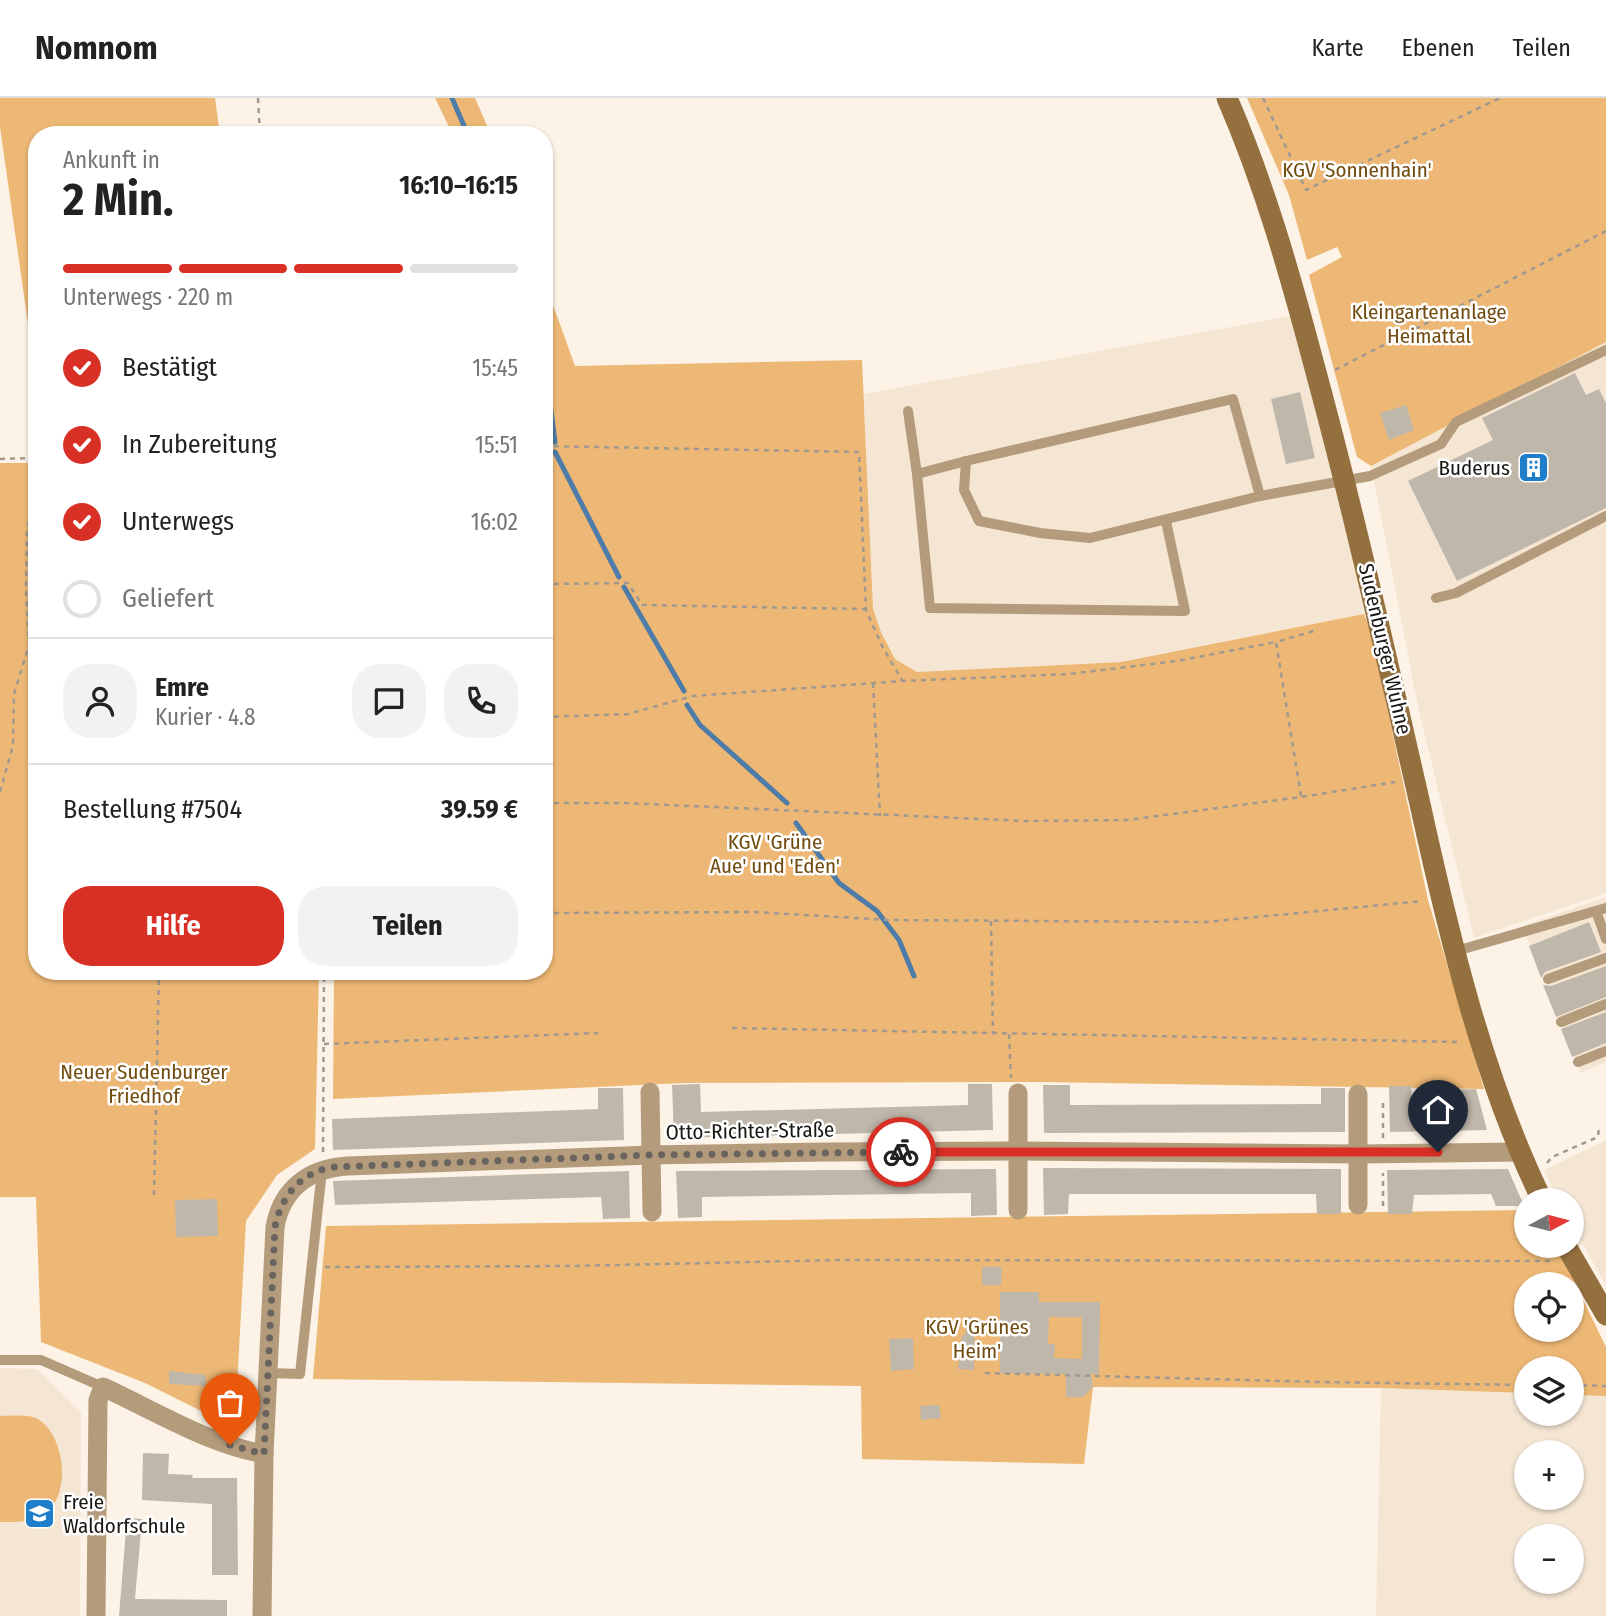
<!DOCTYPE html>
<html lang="de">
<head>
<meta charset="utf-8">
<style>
  body { margin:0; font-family:"Fira Sans Condensed",sans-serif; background:#f2f2f2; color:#222; height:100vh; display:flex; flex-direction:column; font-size:26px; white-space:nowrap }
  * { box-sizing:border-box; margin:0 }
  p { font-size:23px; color:#767676 }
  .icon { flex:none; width:38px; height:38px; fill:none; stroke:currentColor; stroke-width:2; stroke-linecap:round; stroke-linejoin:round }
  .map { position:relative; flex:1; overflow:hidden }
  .drawer { position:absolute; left:28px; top:28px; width:525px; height:854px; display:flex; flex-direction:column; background:#fff; border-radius:28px; box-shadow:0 2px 5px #0004 }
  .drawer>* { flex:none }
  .needle { width:46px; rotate:83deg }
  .tools { position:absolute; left:1514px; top:1090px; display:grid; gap:14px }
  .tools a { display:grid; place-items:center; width:70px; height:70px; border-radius:50%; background:#fff; box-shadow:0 2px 5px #0004; font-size:35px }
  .pin { position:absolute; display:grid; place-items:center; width:60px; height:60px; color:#fff; margin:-72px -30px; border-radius:50% 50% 50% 0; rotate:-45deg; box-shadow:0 0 7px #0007 }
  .pin .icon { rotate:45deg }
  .courier { position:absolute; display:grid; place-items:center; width:70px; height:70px; margin:-35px; border:5px solid #d93025; border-radius:50%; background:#fff; color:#222; box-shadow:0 2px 9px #0007 }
  .headline em { font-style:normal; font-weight:700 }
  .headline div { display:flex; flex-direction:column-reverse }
  .headline { display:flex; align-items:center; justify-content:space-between; height:119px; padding:0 35px }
  h1 { font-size:46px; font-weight:700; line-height:52px }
  .bar { display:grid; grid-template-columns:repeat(4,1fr); gap:10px 7px; align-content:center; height:84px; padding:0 35px }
  .bar i { height:9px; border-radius:5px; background:#e0e0e0 }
  .bar .current { background:#d93025 }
  .bar p { grid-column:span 4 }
  .line { display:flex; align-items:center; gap:18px; padding:0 35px; border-top:2px solid #e0e0e0 }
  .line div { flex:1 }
  .round { display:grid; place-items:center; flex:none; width:74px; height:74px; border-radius:28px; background:#f2f2f2 }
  ol { padding:0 35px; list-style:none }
  li { display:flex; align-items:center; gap:21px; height:77px }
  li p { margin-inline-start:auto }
  li .icon { padding:7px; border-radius:50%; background:#d93025; color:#fff; stroke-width:4 }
  li:last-child { color:#767676 }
  li i { width:38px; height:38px; border:4px solid #e0e0e0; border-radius:50% }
  .primary-button { display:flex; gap:14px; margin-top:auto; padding:14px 35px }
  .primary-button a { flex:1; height:80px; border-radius:28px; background:#d93025; color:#fff; font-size:28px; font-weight:700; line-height:80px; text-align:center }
  .primary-button a+a { background:#f2f2f2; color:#222 }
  header { display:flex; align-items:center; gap:42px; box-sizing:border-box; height:98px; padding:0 35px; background:#fff; border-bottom:2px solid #e0e0e0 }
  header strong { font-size:33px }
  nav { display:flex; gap:38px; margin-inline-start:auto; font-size:24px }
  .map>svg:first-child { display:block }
  .built { fill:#f5e6d4; fill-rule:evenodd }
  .green { fill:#edb875; fill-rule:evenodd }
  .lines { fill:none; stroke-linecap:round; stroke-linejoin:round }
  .stream { stroke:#4e7ca8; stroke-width:5 }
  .building { fill:#c0b7ab; fill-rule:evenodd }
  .path { stroke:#a09990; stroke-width:2.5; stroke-dasharray:5 5; stroke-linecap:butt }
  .lane { stroke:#b49b7c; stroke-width:10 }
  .street { stroke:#b49b7c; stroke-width:19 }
  .secondary { stroke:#94703f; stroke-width:21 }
  .done { stroke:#69645d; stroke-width:7; stroke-dasharray:0 12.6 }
  .route { stroke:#d93025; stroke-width:9 }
  .labels { text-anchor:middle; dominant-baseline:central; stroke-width:5; stroke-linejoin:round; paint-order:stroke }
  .park-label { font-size:21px; fill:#724c0f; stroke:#fff }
  .poi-label { font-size:21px; fill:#1a1713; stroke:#fff; text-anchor:end }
  .street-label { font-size:21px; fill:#1a1713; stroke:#fff }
</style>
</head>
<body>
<header>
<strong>Nomnom</strong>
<nav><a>Karte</a><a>Ebenen</a><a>Teilen</a></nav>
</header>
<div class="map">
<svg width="1606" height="1518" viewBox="0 0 1606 1518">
  <rect width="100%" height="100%" fill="#fcf2e6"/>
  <g class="built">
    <polygon points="1291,218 1353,460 1364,516 1121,564 917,574 895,561 881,533 873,510 864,296"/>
    <polygon points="1606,244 1606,795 1474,840 1419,613 1371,368"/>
    <polygon points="1606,799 1606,964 1581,975 1522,828"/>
    <polygon points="1606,1042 1606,1188 1572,1126 1572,1102 1558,1102 1544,1072"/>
    <polygon points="0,1270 37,1271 81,1314 80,1518 0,1518"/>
    <path d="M1381 1290 1526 1295V1316H1572V1297L1606 1298V1518H1376ZM1526 1354H1572V1400H1526ZM1526 1438H1572V1484H1526Z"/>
  </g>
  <g class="green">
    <polygon points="0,0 215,0 220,37 37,37 37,289 0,29"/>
    <polygon points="435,0 475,0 491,37 453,37"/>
    <polygon points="1247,0 1606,0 1606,244 1371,368 1357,359 1309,177 1342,159 1337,149 1307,162 1289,97"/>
    <polygon points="544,182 575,268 862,262 873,510 881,534 895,561 917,574 1121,564 1364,516 1371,534 1428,802 1484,991 1044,984 684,985 333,1001 334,873 544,873"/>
    <polygon points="0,365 37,365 37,873 319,873 315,1051 277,1077 246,1123 236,1307 215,1320 145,1285 41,1244 36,1099 0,1099"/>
    <path d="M1526 1112V1148H1557L1606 1249V1298L1572 1297V1270H1526V1295L1381 1290 1093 1289 1084 1366 862 1361 861 1288 313 1281 326 1128ZM1526 1186H1572V1232H1526Z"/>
    <path d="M0 1318C11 1318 29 1316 38 1321 64 1337 72 1393 47 1414 34 1425 16 1424 0 1424Z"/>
  </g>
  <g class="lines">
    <g class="stream">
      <polyline points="452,0 468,37"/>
      <polyline points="544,260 555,344"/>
      <polyline points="555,354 619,479"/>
      <polyline points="624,489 684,593"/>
      <polyline points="687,607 700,627 787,705"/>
      <polyline points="796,725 839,785 877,813 899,842 914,878"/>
    </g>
  </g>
  <g class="building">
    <polygon points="1575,275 1586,297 1599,291 1606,305 1606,410 1457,483 1408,383 1493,342 1482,320"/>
    <polygon points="1300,294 1315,360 1286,366 1271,301"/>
    <polygon points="1406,307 1414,332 1389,342 1380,315"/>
    <polygon points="1589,824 1601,854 1545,874 1541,880 1529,848"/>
    <polygon points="1606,868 1606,899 1556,919 1543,887 1551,888"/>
    <polygon points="1606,914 1606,945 1572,959 1561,931"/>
    <polygon points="700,986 701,1014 968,1007 968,986 992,986 993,1032 674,1040 672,987"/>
    <polygon points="1043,987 1070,987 1070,1007 1321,1006 1321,990 1345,990 1345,1034 1044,1035"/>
    <polygon points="1389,988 1411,988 1413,1010 1455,1011 1453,992 1476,991 1487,1032 1390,1034"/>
    <polygon points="598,990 623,990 624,1042 333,1052 332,1021 598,1011"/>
    <polygon points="1043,1070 1341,1071 1341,1116 1317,1116 1316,1096 1069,1096 1068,1116 1044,1117"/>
    <polygon points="996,1071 997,1117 971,1118 971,1095 702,1099 702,1119 678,1120 676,1073"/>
    <polygon points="1508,1071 1524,1108 1496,1108 1491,1096 1414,1097 1412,1116 1388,1116 1387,1072"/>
    <polygon points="629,1073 630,1120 603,1121 601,1099 335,1107 333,1083"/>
    <polygon points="217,1101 218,1138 176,1139 175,1102"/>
    <polygon points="982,1169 1002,1169 1001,1187 982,1187"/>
    <path d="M1000 1194H1039V1204H1100L1099 1276H1091L1093 1289 1083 1299H1066V1276L1000 1275ZM1049 1219H1082V1261L1054 1260 1055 1246H1048Z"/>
    <polygon points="968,1219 975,1220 974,1272 958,1271 962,1237 965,1237"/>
    <polygon points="913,1240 914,1271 891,1273 889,1241"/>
    <polygon points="169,1273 206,1277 205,1288 169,1286"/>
    <polygon points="939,1307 941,1320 921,1322 920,1308"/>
    <polygon points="143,1355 169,1356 168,1376 193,1377 192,1380 237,1380 238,1477 212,1477 212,1406 142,1402"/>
    <polygon points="127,1420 142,1421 135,1501 227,1502 227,1518 119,1518"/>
  </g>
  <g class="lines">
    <g class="path">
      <polyline points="258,0 260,37"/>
      <polyline points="1263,0 1306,92 1500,0"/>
      <polyline points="1335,272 1606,133"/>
      <polyline points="544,348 859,354 866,512 883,550 902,582"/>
      <polyline points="0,361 37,360"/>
      <polyline points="544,486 628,485 642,507 865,511"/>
      <polyline points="873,585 880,718"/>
      <polyline points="544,619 628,616 693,598 902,583 1069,576 1177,563 1276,544"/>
      <polyline points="0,694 13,648 14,596 29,547 26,492 27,432 37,381"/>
      <polyline points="1301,698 1276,544 1317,532"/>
      <polyline points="544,705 624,705 1026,723 1127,722 1301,699 1395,684"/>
      <polyline points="544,815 755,814 889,822 1205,824 1422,803"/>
      <polyline points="991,823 993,935"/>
      <polyline points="732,930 1461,944"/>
      <polyline points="1009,936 1011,980"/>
      <polyline points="324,946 598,935"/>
      <polyline points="1383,1005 1383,1040"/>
      <polyline points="323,1054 324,873"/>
      <polyline points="1547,1065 1552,1059 1598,1039 1599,1029"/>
      <polyline points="154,1097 159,873"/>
      <polyline points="1383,1108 1383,1075"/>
      <polyline points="325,1169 571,1168 842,1162 1554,1163"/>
      <polyline points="985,1275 1319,1284 1526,1287"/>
      <polyline points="1572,1287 1606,1288"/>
    </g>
    <g class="lane">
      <polyline points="908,313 917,376 930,510 1185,513 1166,423"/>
      <polyline points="966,363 964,392 979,423 1040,435 1090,440 1260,398 1370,378 1441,346 1456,324 1606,252"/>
      <polyline points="917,376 966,363 1233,301 1260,398"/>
      <polyline points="1436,500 1456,495 1606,418"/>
      <polyline points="1596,813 1606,841"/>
      <polyline points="1456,853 1606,810"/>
      <polyline points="1548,881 1606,860"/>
      <polyline points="1561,924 1606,906"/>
      <polyline points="1578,964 1606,953"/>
      <polyline points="0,1262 41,1262 103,1289"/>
      <polyline points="268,1275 300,1276 322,1072"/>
    </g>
    <g class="street">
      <polyline points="650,994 652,1114"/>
      <polyline points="1358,996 1358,1107"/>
      <polyline points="1018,1112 1018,995"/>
      <path d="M96 1518 98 1302 103 1289C155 1313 208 1346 264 1356"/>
      <path d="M262 1518 264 1356 275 1129C282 1090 310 1070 348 1068L651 1057 826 1054 1018 1053 1359 1056 1520 1054"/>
    </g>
    <g class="secondary">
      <path d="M1227 0C1264 85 1289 173 1313 263 1353 410 1386 558 1420 706 1449 838 1483 981 1542 1102"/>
      <polyline points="1566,1148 1606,1217"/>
    </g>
  </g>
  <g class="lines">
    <path class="done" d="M230 1347 264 1356 275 1129C281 1098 302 1073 334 1069L651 1057 901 1054"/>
    <polyline class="route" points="901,1054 1438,1054"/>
  </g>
  <defs>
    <symbol id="building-square" viewBox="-11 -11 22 22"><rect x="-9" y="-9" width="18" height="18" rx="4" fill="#1f7eca" stroke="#fff"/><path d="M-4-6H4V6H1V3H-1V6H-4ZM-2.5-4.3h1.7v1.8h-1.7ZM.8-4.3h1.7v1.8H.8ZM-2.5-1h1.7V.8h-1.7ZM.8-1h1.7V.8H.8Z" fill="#fff"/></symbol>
    <symbol id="school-square" viewBox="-11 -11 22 22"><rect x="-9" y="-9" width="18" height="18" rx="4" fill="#1f7eca" stroke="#fff"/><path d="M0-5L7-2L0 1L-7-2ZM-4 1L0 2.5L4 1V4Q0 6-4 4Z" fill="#fff"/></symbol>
  </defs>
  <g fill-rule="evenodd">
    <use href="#building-square" x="1516" y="352" width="35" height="35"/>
    <use href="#school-square" x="22" y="1398" width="35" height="35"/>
  </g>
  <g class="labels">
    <g class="park-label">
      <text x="1357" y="72">KGV 'Sonnenhain'</text>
      <text x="1429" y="214">Kleingartenanlage<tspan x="1429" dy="24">Heimattal</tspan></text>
      <text x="775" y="744">KGV 'Grüne<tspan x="775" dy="24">Aue' und 'Eden'</tspan></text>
      <text x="144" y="974">Neuer Sudenburger<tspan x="144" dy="24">Friedhof</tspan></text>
      <text x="977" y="1229">KGV 'Grünes<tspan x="977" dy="24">Heim'</tspan></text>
    </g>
    <g class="poi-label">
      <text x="1510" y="370">Buderus</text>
      <text x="63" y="1404" text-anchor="start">Freie<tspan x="63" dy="24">Waldorfschule</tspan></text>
    </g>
    <g class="street-label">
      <text transform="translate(1385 551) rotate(77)">Sudenburger Wuhne</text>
      <text transform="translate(750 1033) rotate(-1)">Otto-Richter-Straße</text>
    </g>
  </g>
</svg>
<div class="tools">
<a><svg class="needle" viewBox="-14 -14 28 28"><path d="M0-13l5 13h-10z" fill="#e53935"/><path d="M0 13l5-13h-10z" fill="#767676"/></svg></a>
<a><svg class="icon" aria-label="locate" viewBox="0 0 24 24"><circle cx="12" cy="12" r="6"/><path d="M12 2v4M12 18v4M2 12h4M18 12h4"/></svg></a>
<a><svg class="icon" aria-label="layers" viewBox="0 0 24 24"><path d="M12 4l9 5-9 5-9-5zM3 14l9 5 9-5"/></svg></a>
<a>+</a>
<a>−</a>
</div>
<div class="pin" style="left:230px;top:1347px;background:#ea580c"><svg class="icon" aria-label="bag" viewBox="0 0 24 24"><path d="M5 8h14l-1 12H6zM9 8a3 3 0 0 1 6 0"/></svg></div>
<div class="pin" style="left:1438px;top:1054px;background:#1f2937"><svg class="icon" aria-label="home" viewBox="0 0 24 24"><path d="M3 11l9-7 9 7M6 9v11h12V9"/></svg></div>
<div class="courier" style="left:901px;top:1054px"><svg class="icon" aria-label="bike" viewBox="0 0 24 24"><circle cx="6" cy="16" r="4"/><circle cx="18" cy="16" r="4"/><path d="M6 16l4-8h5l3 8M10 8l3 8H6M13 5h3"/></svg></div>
<section class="drawer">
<div class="headline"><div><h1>2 Min.</h1><p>Ankunft in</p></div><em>16:10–16:15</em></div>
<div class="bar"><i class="current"></i><i class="current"></i><i class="current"></i><i></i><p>Unterwegs · 220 m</p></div>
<ol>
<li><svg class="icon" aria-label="check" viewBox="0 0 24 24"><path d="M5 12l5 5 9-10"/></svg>Bestätigt<p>15:45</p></li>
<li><svg class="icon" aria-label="check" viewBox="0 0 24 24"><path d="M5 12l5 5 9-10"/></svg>In Zubereitung<p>15:51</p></li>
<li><svg class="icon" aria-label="check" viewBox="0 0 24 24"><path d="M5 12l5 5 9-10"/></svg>Unterwegs<p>16:02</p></li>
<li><i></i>Geliefert</li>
</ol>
<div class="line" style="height:126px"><a class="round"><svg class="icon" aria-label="person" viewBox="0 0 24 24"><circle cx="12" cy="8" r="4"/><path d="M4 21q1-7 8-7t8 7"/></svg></a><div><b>Emre</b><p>Kurier · 4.8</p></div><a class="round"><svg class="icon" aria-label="chat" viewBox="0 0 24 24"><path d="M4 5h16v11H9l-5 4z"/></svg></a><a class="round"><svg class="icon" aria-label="phone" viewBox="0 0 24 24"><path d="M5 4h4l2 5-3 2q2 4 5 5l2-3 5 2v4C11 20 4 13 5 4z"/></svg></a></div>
<div class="line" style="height:91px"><div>Bestellung #7504</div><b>39.59 €</b></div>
<div class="primary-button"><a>Hilfe</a><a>Teilen</a></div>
</section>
</div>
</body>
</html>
